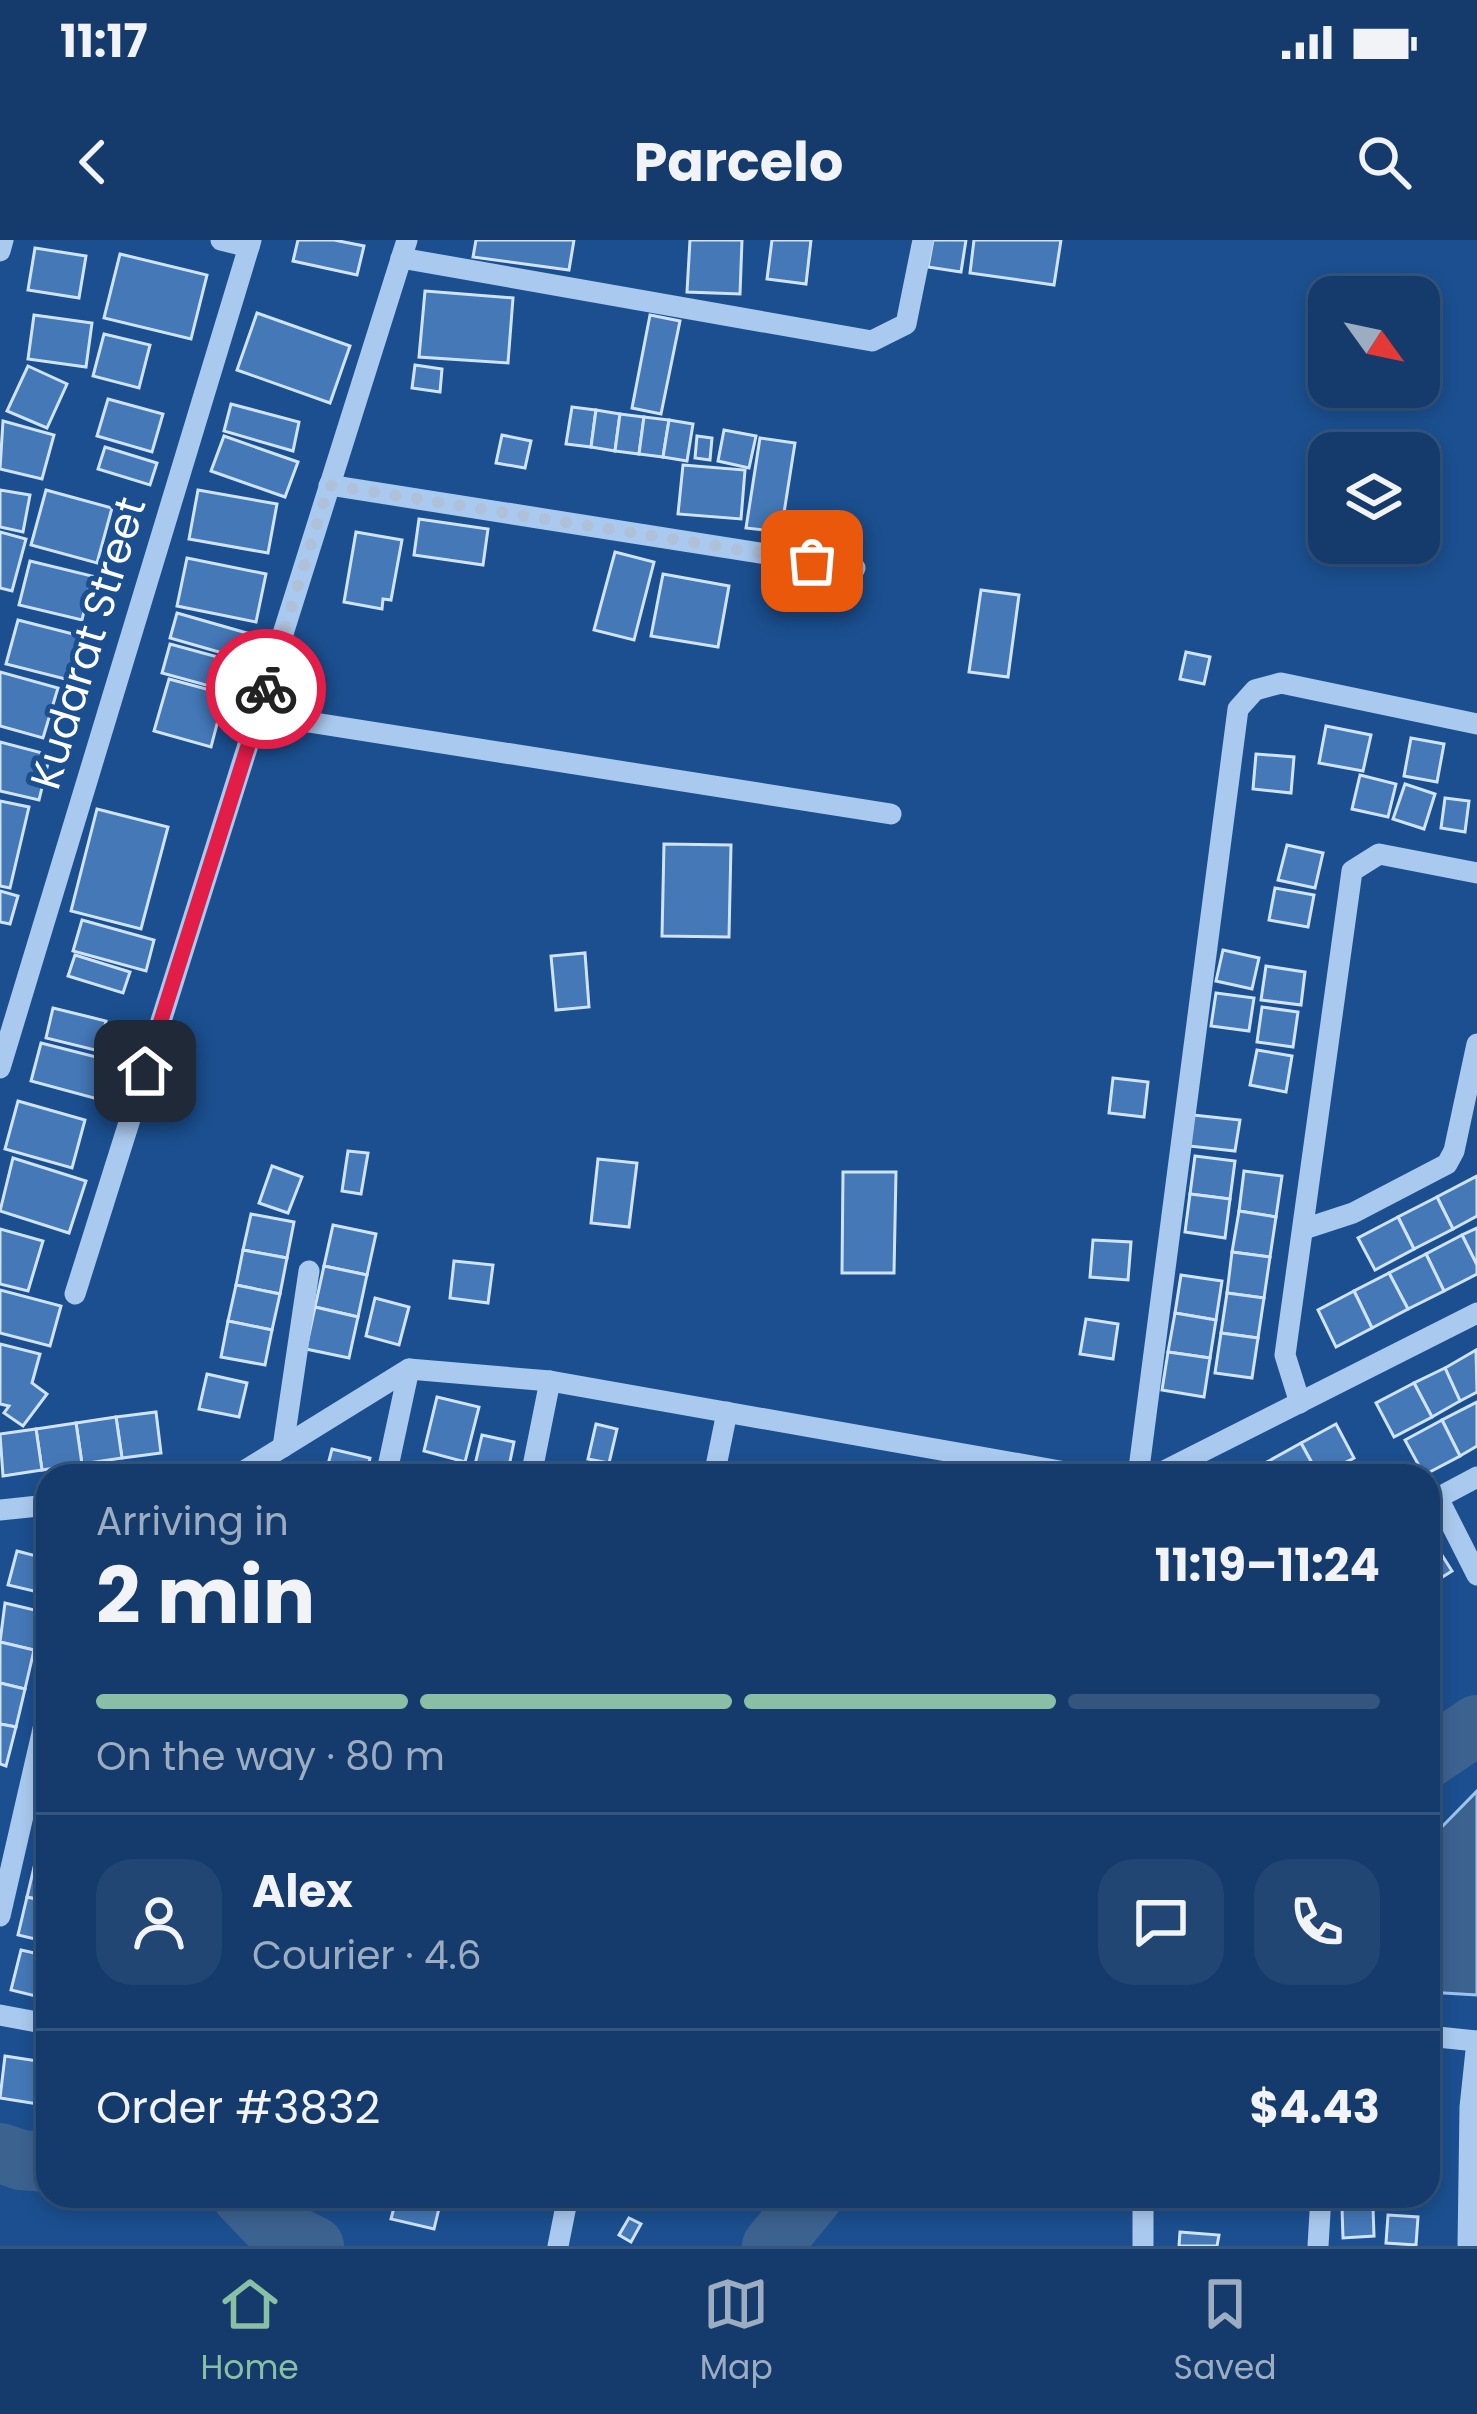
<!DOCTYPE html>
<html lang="en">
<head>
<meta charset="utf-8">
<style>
  body { margin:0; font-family:Poppins,sans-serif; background:#214673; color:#f1f3f6; height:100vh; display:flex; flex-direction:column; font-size:45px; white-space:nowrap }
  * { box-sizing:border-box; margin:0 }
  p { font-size:39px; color:#9dadc1 }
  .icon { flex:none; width:66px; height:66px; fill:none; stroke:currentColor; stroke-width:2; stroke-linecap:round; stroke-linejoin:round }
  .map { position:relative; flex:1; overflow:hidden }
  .drawer { position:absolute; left:36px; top:1224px; width:1404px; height:744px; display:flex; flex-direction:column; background:#143b6b; border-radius:36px; box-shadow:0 6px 18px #0003,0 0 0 3px #33557e }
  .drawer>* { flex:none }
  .needle { width:78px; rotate:123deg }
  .tools { position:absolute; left:1308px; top:36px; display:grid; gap:24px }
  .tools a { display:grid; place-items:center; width:132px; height:132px; border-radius:24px; background:#143b6b; box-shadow:0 6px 18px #0003,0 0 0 3px #33557e; font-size:60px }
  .pin { position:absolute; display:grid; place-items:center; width:102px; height:102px; color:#fff; margin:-51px; border-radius:24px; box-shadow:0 6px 18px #0006 }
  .courier { position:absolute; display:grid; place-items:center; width:120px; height:120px; margin:-60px; border:9px solid #e11d48; border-radius:50%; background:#fff; color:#222; box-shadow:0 3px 15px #0007 }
  .overview em { font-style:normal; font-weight:700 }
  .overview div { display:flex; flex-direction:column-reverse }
  .overview { display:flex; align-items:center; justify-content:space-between; height:204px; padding:0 60px }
  h1 { font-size:78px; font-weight:700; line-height:90px }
  .bar { display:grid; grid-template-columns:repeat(4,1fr); gap:18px 12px; align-content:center; height:144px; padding:0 60px }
  .bar i { height:15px; border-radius:9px; background:#33557e }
  .bar .current { background:#8abfa5 }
  .bar p { grid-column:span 4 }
  .line { display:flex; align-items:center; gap:30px; padding:0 60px; border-top:3px solid #33557e }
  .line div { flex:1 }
  .round { display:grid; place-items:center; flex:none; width:126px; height:126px; border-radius:36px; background:#214673 }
  .status { display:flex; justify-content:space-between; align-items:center; height:84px; padding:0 60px; background:#143b6b; direction:ltr }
  .status svg { height:33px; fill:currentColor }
  header { display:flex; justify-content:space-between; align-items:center; height:156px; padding:0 60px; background:#143b6b; font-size:54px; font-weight:700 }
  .tab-bar { display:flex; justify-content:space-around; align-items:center; height:168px; border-top:3px solid #33557e; background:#143b6b; font-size:33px; color:#9dadc1 }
  .tab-bar a { display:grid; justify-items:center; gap:6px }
  .tab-bar .current { color:#8abfa5 }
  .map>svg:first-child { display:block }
  .water { fill:#3c6290; stroke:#9cc4f0; stroke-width:3 }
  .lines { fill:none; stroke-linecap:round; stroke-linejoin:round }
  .river { stroke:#3c6290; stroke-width:60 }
  .building { fill:#4478b7; stroke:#cfe3fa; stroke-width:3 }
  .minor { stroke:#a9c9ee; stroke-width:21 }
  .done { stroke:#afc1d8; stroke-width:12; stroke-dasharray:0 21.6 }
  .route { stroke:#e11d48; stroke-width:15 }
  .labels { text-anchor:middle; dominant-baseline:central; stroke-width:10; stroke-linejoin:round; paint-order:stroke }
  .street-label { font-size:42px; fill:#fff; stroke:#1b4f8f }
</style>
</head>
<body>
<div class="status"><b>11:17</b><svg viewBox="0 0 49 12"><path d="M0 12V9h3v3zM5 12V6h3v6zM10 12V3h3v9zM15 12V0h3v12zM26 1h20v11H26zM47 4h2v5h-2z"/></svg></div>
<header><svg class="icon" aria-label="back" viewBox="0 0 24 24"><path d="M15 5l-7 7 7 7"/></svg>Parcelo<svg class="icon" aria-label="search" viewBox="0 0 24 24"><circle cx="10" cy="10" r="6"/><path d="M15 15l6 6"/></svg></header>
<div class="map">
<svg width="1477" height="2006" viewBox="0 0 1477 2006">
  <rect width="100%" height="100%" fill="#1b4f8f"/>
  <polygon class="water" points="1477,1551 1477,1755 1428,1752 1428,1601"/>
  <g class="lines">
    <g class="river">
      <polyline points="1428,1518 1477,1485"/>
      <polyline points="0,1913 21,1920 48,1922"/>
      <polyline points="242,1956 268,1983 314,2006"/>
      <polyline points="772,2006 813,1956"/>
    </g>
  </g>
  <g class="building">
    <polygon points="298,0 334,0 364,6 357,35 293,21"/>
    <polygon points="476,0 574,0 569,30 473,17"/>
    <polygon points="690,0 742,0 740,54 687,52"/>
    <polygon points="772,0 811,0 806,44 767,39"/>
    <polygon points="933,0 966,0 961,32 928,27"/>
    <polygon points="974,0 1061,0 1054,45 970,33"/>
    <polygon points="35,8 86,16 79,58 28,50"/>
    <polygon points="120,14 207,35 191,99 104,78"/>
    <polygon points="425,51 513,58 508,123 419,117"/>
    <polygon points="257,73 350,106 330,163 237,130"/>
    <polygon points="34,75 92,83 86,127 28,119"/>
    <polygon points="650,75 680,81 661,174 632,168"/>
    <polygon points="104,94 150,105 139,148 93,136"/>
    <polygon points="415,125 442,129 440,152 412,148"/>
    <polygon points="28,126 67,144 47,188 7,171"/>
    <polygon points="108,159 163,174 152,212 97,196"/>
    <polygon points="231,164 299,182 293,211 224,191"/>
    <polygon points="572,167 596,170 591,207 566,204"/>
    <polygon points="596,170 620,174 615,211 591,207"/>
    <polygon points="620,174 644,177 639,214 615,211"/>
    <polygon points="644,177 669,180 663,217 639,214"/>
    <polygon points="669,180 693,184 687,221 663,217"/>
    <polygon points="3,181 54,195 42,239 0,229"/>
    <polygon points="724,190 756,196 749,228 718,221"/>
    <polygon points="502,195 531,201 525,228 496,223"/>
    <polygon points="224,196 298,222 285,257 211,231"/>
    <polygon points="697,196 712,198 710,220 695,218"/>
    <polygon points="760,198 795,203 781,292 746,288"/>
    <polygon points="105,207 157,223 150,245 98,229"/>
    <polygon points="683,225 745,230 741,279 678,274"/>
    <polygon points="0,250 30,255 23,292 0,287"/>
    <polygon points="46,250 112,268 97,323 31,305"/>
    <polygon points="198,250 277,264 268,313 189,299"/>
    <polygon points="419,279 488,289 483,325 414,315"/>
    <polygon points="0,292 26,299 12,351 0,348"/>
    <polygon points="356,292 402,300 391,360 383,359 382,369 344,362"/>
    <polygon points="615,312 654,322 634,400 594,390"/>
    <polygon points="187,318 266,334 256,382 177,366"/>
    <polygon points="30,321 92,336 82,380 19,365"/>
    <polygon points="663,334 729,346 718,407 651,396"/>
    <polygon points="981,350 1019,355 1008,437 969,432"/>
    <polygon points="177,373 275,401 268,426 170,398"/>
    <polygon points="18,380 85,397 73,441 6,424"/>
    <polygon points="170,404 265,430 257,459 162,433"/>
    <polygon points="1186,412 1210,417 1204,444 1180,439"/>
    <polygon points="0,432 58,448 43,498 0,486"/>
    <polygon points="169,439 225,454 211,507 154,491"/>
    <polygon points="1326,486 1371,495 1363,531 1319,523"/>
    <polygon points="1411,498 1444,504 1437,542 1404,536"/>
    <polygon points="0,502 50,515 39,560 0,551"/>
    <polygon points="1256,514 1294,517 1291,553 1253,549"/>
    <polygon points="1360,535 1396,544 1388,577 1352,569"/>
    <polygon points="1405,544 1435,554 1424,589 1393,579"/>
    <polygon points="1445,558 1469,561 1465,592 1441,588"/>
    <polygon points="0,561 29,567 10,648 0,646"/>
    <polygon points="97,569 168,587 141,689 71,671"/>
    <polygon points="664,604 731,605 729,697 662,696"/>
    <polygon points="1287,605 1323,613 1315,648 1278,640"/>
    <polygon points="1275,648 1314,655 1308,687 1269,680"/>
    <polygon points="0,651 18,656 10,684 0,682"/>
    <polygon points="82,680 154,700 146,731 73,711"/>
    <polygon points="1223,710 1259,718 1252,749 1216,741"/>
    <polygon points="585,713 589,767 556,770 551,716"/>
    <polygon points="75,715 130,732 123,753 68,736"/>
    <polygon points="1266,726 1305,732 1301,765 1261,760"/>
    <polygon points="1216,753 1254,758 1249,791 1211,786"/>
    <polygon points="1262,767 1298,772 1293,807 1257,802"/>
    <polygon points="53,768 106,781 99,811 46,798"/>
    <polygon points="41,803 116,822 105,861 31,841"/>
    <polygon points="1257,810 1292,816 1286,852 1250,845"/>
    <polygon points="1113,838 1148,842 1144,877 1109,873"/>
    <polygon points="18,861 85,880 72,928 5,909"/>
    <polygon points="1193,875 1240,880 1235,911 1189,906"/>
    <polygon points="348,911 368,913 361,954 342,951"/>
    <polygon points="1195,916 1235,921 1230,959 1190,954"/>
    <polygon points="13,918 86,941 69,993 0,971"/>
    <polygon points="598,919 637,923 629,987 591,983"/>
    <polygon points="272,926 302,937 288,973 259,963"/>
    <polygon points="1244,931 1282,936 1276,977 1239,971"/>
    <polygon points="843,932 896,932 894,1033 842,1033"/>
    <polygon points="1477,936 1477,976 1453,989 1437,957"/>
    <polygon points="1190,954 1230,959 1225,998 1185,992"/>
    <polygon points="1437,957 1453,989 1414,1009 1398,977"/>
    <polygon points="1239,971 1276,977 1270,1017 1232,1012"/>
    <polygon points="251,974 294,982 287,1018 243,1010"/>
    <polygon points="1398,977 1414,1009 1375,1030 1358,998"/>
    <polygon points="333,985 376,994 367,1035 324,1026"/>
    <polygon points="1477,988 1477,1025 1462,995"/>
    <polygon points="0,989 43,1001 28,1051 0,1044"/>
    <polygon points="1462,995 1477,1025 1477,1034 1444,1051 1426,1014"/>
    <polygon points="1093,1000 1131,1002 1128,1040 1090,1037"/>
    <polygon points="243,1010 287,1018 280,1054 236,1045"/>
    <polygon points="1232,1012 1270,1017 1264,1058 1227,1053"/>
    <polygon points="1426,1014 1444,1051 1408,1069 1389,1033"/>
    <polygon points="454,1021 493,1025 488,1063 450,1058"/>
    <polygon points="324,1026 367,1035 358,1077 315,1067"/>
    <polygon points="1389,1033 1408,1069 1372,1088 1354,1051"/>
    <polygon points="1181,1035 1222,1041 1216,1080 1175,1073"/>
    <polygon points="236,1045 280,1054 272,1090 228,1081"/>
    <polygon points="0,1050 61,1066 50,1106 0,1093"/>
    <polygon points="1354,1051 1372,1088 1336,1107 1318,1070"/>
    <polygon points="1227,1053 1264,1058 1258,1098 1221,1093"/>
    <polygon points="375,1058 409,1067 399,1105 366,1096"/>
    <polygon points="315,1067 358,1077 349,1118 306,1109"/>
    <polygon points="1175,1073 1216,1080 1210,1118 1168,1112"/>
    <polygon points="1086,1079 1118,1084 1113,1119 1080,1114"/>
    <polygon points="228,1081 272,1090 265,1125 221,1117"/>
    <polygon points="1221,1093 1258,1098 1252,1138 1215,1133"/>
    <polygon points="0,1104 40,1114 32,1143 47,1154 23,1186 4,1173 9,1166 0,1164"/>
    <polygon points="1476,1110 1477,1152 1460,1161 1445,1128"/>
    <polygon points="1168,1112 1210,1118 1204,1157 1162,1150"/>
    <polygon points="1445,1128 1460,1161 1432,1177 1414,1143"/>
    <polygon points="207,1134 247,1143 239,1177 199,1169"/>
    <polygon points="1414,1143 1432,1177 1394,1197 1376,1163"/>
    <polygon points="437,1157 479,1167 465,1222 424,1211"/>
    <polygon points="1477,1162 1477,1206 1460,1216 1442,1180"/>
    <polygon points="156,1172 161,1213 122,1218 116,1177"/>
    <polygon points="116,1177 122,1218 82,1224 76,1183"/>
    <polygon points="1442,1180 1460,1216 1424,1235 1405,1200"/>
    <polygon points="76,1183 82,1224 42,1230 36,1189"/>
    <polygon points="596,1184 617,1189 609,1223 588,1219"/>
    <polygon points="1336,1184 1354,1218 1319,1236 1301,1203"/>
    <polygon points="36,1189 42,1230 3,1236 0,1194"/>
    <polygon points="482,1195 514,1202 507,1236 474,1229"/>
    <polygon points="1301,1203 1319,1236 1274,1236 1267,1222"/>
    <polygon points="332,1209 370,1218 366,1236 325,1236"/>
    <polygon points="1267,1222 1274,1236 1242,1236"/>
    <polygon points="1428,1293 1452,1331 1428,1346"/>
    <polygon points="17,1311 48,1319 42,1353 8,1345"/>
    <polygon points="5,1363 43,1372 34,1410 0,1402"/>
    <polygon points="0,1402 34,1410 25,1449 0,1443"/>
    <polygon points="0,1443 25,1449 16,1487 0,1484"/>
    <polygon points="0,1484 16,1487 6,1526 0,1524"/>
    <polygon points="44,1580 48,1581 48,1621 36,1619"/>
    <polygon points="36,1619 48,1621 48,1662 27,1657"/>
    <polygon points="27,1657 48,1662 48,1702 18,1695"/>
    <polygon points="21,1710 48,1716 48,1759 11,1750"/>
    <polygon points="5,1816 44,1822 38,1864 0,1858"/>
    <polygon points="44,1822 48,1822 48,1865 38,1864"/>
    <polygon points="397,1956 442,1956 434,1989 391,1979"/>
    <polygon points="1373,1967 1374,1996 1343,1998 1342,1968"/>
    <polygon points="1388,1975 1418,1977 1416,2005 1386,2003"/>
    <polygon points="629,1978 641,1984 631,2002 619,1995"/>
    <polygon points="1180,1992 1219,1995 1217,2006 1179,2006"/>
  </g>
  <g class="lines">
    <g class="minor">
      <polyline points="221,0 249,7"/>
      <polyline points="0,11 3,0"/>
      <polyline points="401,18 872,101 906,84 923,0"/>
      <polyline points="329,245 855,328"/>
      <polyline points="258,474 891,574"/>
      <polyline points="0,828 251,0"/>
      <polyline points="1304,989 1353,973 1447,924 1454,911 1477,804"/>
      <polyline points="75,1054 407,0"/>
      <polyline points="1300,1163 1285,1115 1352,631 1379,614 1477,633"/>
      <polyline points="283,1207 309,1031"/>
      <polyline points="236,1236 409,1129 550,1141 1088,1236"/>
      <polyline points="386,1236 409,1129"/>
      <polyline points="531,1236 550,1141"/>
      <polyline points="714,1236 727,1172"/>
      <polyline points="1138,1236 1238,469 1255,450 1281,443 1477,484"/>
      <polyline points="1154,1236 1477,1073"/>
      <polyline points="1438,1258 1477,1335"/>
      <polyline points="1430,1262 1477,1237"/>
      <polyline points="0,1270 48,1265"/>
      <polyline points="0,1676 48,1467"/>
      <polyline points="0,1775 48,1784"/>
      <polyline points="1428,1796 1476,1801"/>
      <polyline points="1143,1956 1143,2006"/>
      <polyline points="558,2006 568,1956"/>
      <polyline points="1318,2006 1321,1956"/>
      <polyline points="1468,2006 1470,1867 1477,1801"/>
    </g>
  </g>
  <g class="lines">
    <polyline class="done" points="266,449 329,245 812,321"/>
    <polyline class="route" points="145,831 266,449"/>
  </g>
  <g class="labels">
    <g class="street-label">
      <text transform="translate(88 403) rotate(-73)">Kudarat Street</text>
    </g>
  </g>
</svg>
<div class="tools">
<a><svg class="needle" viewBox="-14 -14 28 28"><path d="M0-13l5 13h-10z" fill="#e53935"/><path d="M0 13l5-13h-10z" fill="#9dadc1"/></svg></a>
<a><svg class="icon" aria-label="layers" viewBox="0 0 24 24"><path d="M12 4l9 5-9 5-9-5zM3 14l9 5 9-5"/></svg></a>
</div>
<div class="pin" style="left:812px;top:321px;background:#ea580c"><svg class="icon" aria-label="bag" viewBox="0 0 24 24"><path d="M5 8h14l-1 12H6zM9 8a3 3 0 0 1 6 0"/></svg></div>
<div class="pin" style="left:145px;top:831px;background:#1f2937"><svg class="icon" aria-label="home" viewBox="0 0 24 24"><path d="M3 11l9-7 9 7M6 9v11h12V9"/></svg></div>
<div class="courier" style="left:266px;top:449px"><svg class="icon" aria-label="bike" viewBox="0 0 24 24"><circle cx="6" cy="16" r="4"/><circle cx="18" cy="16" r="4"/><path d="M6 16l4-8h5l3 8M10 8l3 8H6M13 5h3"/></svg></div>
<section class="drawer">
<div class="overview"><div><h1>2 min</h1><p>Arriving in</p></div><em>11:19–11:24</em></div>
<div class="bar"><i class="current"></i><i class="current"></i><i class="current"></i><i></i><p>On the way · 80 m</p></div>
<div class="line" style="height:216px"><a class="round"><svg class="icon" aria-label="person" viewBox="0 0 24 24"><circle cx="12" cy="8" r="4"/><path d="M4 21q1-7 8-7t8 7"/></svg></a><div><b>Alex</b><p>Courier · 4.6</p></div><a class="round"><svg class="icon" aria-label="chat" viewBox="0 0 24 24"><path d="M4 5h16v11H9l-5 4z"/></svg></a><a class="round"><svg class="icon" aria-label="phone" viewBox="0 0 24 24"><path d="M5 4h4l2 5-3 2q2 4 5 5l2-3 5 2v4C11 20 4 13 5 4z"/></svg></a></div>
<div class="line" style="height:156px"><div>Order #3832</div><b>$4.43</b></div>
</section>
</div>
<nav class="tab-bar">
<a class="current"><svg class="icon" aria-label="home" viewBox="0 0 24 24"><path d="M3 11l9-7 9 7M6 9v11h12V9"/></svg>Home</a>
<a><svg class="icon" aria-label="map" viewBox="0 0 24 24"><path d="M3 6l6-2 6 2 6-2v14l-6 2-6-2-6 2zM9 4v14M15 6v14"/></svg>Map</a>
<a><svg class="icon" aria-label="saved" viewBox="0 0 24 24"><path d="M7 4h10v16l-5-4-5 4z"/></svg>Saved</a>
</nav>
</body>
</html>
